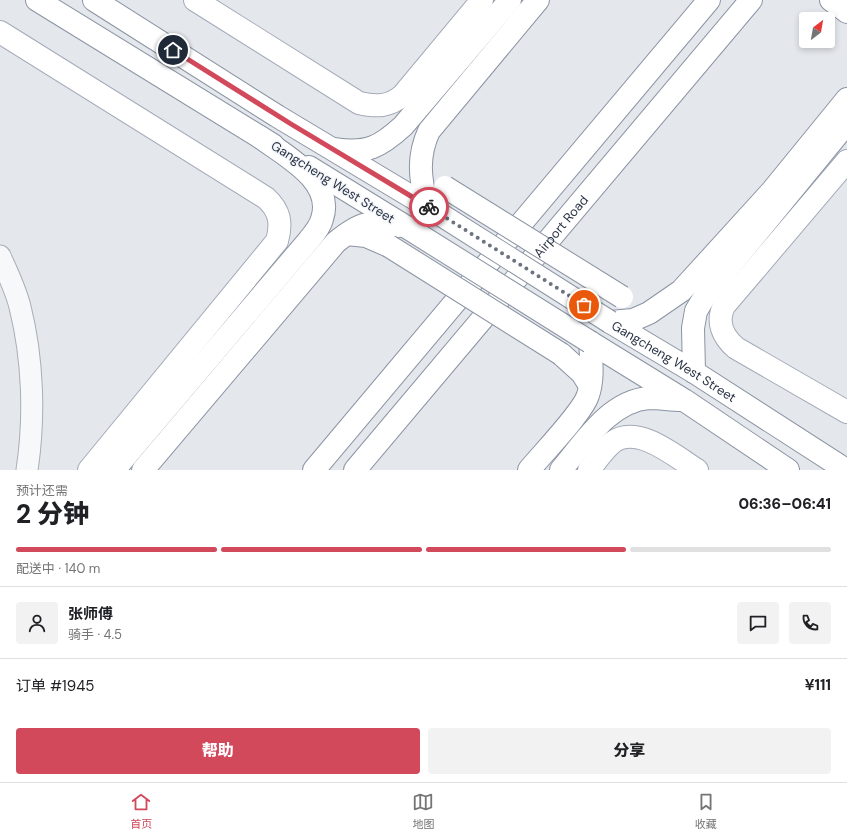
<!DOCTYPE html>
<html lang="zh">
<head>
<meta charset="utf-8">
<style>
  body { margin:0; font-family:"DM Sans","Noto Sans SC",sans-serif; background:#f2f2f2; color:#202124; height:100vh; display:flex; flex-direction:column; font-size:15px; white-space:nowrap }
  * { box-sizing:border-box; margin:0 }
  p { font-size:13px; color:#757577 }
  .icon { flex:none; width:22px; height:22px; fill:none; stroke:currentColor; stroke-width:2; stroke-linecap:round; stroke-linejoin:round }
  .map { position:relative; height:470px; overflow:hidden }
  .panel { display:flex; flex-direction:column; background:#fff; flex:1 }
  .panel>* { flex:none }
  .needle { width:26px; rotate:31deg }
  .buttons { position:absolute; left:799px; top:12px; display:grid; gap:8px }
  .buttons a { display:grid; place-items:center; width:36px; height:36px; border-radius:4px; background:#fff; box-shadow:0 2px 6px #0003; font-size:20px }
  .pin { position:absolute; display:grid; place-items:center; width:34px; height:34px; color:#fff; margin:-17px; border:2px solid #fff; border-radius:50%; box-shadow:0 1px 4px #0007 }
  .courier { position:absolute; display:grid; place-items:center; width:40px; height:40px; margin:-20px; border:3px solid #d1495b; border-radius:50%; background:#fff; color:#222; box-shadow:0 1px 5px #0007 }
  .head em { font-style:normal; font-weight:800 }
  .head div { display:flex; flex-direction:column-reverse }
  .head { display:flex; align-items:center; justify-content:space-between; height:68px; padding:0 16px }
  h1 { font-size:26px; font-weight:800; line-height:30px }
  .bar { display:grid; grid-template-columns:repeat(4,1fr); gap:6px 4px; align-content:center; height:48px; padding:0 16px }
  .bar i { height:5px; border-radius:3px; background:#e0e0e0 }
  .bar .selected { background:#d1495b }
  .bar p { grid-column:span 4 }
  .line { display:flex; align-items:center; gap:10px; padding:0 16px; border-top:1px solid #e0e0e0 }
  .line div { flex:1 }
  .round { display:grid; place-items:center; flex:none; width:42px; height:42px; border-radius:4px; background:#f2f2f2 }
  .button { display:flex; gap:8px; margin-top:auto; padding:8px 16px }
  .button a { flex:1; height:46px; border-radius:4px; background:#d1495b; color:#fff; font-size:16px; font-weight:800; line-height:46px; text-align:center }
  .button a+a { background:#f2f2f2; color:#202124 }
  .dock { display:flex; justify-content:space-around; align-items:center; height:56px; border-top:1px solid #e0e0e0; background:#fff; font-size:11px; color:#757577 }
  .dock a { display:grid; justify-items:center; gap:2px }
  .dock .selected { color:#d1495b }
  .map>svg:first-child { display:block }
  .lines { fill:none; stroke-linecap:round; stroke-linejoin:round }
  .minor-casing { stroke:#a9aeb7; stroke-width:23 }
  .major-casing { stroke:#a3abb8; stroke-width:24 }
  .highway-casing { stroke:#8b94a3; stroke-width:24 }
  .minor { stroke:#f7f8fa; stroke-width:21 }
  .major { stroke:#fff; stroke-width:22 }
  .highway { stroke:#fff; stroke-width:22 }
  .highway-bridge-casing { stroke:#8b94a3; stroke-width:24; stroke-linecap:butt }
  .highway-bridge { stroke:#fff; stroke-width:22 }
  .done { stroke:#6c737f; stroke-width:4; stroke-dasharray:0 7.2 }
  .route { stroke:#d1495b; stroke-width:5 }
  .labels { text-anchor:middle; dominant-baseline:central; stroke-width:3; stroke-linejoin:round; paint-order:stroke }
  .street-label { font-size:13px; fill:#2b3445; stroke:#f4f6f9 }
</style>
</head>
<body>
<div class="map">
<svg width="847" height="470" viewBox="0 0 847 470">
  <rect width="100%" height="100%" fill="#e4e7ec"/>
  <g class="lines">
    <defs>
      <path id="minor" d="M0 256C7 272 16 290 20 307 33 359 35 417 27 470"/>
      <g id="major">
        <path d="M195 0 359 103C376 107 389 107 403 95L482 0"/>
        <path d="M0 32 266 198C280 211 282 223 277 241L89 470"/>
        <path d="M847 161 724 306C716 322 723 337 736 348L847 412"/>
        <path d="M589 470C596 461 604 449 613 442 638 424 676 457 697 470"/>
      </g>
      <g id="highway">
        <polyline points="37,0 273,145"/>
        <polyline points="94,0 277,116 427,206"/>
        <polyline points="831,0 847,12"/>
        <path d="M335 149C367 154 380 147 403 126L510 0"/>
        <polyline points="309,167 408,228"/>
        <path d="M427 206C420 179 417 157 429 131L538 0"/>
        <polyline points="347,234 366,236 389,246"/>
        <polyline points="610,322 633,320 649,313 681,291 772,191 847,99"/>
        <path id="s1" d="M610 322 694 372 846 470"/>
        <polyline points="590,342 684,400 788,470"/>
        <polyline points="561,354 582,373 590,386"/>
        <polyline points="694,372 693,328 696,311 705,296 847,123"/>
        <path d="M114 470 309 240C314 234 320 227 322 219 335 181 285 156 260 137"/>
        <path d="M143 470 336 242C360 223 368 220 398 226"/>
        <polyline points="314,470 709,0"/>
        <path id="s2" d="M355 470 751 0"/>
        <path d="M529 470C542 454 583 412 588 395 594 378 591 359 590 342"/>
        <path d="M561 470C584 443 609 401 649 398 660 398 671 400 682 400"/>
      </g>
    </defs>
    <use href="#minor" class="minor-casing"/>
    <use href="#major" class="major-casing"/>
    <use href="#highway" class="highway-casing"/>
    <use href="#minor" class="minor"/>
    <use href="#major" class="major"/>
    <use href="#highway" class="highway"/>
    <defs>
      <g id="highway-bridge">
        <polyline points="445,187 622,297"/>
        <polyline points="427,206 610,322"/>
        <polyline points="408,228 590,342"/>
        <polyline points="389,246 561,354"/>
      </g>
    </defs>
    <use href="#highway-bridge" class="highway-bridge-casing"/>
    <use href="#highway-bridge" class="highway-bridge"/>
  </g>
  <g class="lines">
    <polyline class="done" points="429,207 584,305"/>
    <polyline class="route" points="173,50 291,124 429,207"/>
  </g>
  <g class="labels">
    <g class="street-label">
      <text transform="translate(333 182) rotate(32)">Gangcheng West Street</text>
      <text stroke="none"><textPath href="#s2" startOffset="319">Airport Road</textPath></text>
      <text stroke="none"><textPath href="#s1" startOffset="75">Gangcheng West Street</textPath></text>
    </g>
  </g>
</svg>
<div class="buttons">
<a><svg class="needle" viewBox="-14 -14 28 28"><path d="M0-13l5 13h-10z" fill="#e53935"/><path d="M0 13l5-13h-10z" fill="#757577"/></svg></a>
</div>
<div class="pin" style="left:584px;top:305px;background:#ea580c"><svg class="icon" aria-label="bag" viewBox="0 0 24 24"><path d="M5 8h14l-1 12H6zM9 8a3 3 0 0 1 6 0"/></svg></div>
<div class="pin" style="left:173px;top:50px;background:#1f2937"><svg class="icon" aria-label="home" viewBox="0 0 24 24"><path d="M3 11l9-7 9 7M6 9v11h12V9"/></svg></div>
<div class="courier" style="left:429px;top:207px"><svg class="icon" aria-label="bike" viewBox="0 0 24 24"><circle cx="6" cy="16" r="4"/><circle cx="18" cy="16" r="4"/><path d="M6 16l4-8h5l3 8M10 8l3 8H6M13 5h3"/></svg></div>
</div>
<section class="panel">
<div class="head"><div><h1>2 分钟</h1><p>预计还需</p></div><em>06:36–06:41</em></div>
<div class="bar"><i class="selected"></i><i class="selected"></i><i class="selected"></i><i></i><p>配送中 · 140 m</p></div>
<div class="line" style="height:72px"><a class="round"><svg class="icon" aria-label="person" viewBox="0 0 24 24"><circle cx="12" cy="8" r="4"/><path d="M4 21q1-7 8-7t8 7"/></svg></a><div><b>张师傅</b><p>骑手 · 4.5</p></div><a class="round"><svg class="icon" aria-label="chat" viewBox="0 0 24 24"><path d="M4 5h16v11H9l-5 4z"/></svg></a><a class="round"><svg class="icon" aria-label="phone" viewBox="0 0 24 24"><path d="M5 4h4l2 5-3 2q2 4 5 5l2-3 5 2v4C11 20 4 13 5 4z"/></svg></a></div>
<div class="line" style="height:52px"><div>订单 #1945</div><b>¥111</b></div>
<div class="button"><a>帮助</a><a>分享</a></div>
</section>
<nav class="dock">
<a class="selected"><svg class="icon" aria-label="home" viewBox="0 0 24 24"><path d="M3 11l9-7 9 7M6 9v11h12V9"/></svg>首页</a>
<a><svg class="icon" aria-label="map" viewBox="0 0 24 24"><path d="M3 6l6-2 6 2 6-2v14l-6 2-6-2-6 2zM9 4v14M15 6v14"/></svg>地图</a>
<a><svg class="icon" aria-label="saved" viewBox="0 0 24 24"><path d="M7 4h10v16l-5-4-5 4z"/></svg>收藏</a>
</nav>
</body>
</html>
